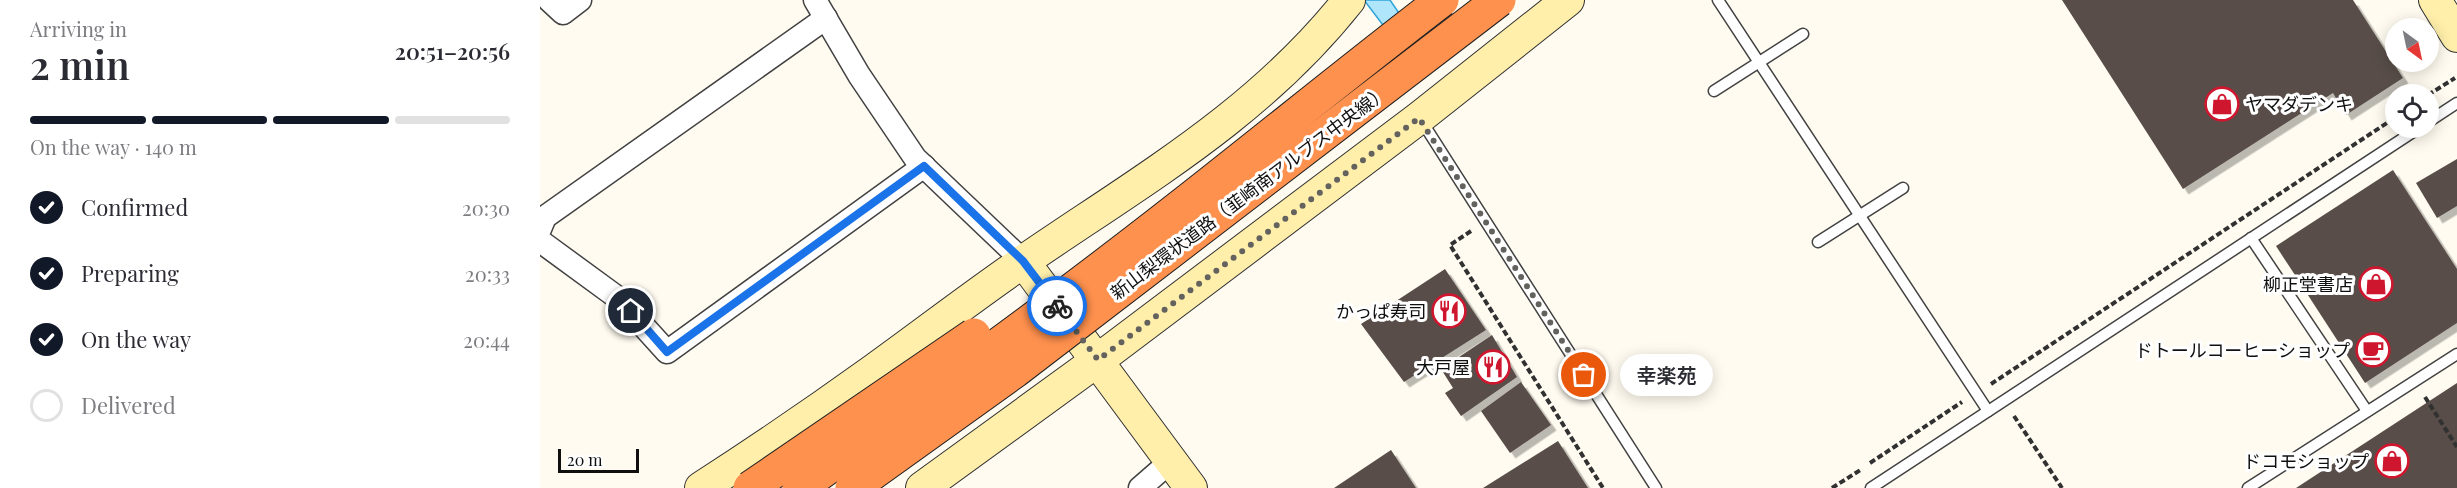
<!DOCTYPE html>
<html lang="en">
<head>
<meta charset="utf-8">
<style>
  body { margin:0; font-family:"Playfair Display","Noto Sans JP",serif; background:#f7f7f7; color:#2b2b33; height:100vh; display:flex; flex-direction:column; font-size:22px; white-space:nowrap }
  * { box-sizing:border-box; margin:0 }
  p { font-size:20px; color:#7c7c81 }
  .icon { flex:none; width:33px; height:33px; fill:none; stroke:currentColor; stroke-width:2; stroke-linecap:round; stroke-linejoin:round }
  .map { position:relative; flex:1; overflow:hidden }
  .side { display:flex; flex-direction:column; background:#fff; width:540px }
  .side>* { flex:none }
  .needle { width:39px; rotate:147deg }
  .controls { position:absolute; left:1845px; top:18px; display:grid; gap:12px }
  .controls a { display:grid; place-items:center; width:54px; height:54px; border-radius:50%; background:#fff; box-shadow:0 3px 15px #0003; font-size:30px }
  .scale { position:absolute; left:18px; bottom:15px; width:81px; box-sizing:border-box; padding-left:6px; border:3px solid #0f0f0f; border-top:0; font-size:16px; line-height:21px; white-space:nowrap; color:#0f0f0f; -webkit-text-stroke:4px #fff; paint-order:stroke }
  .pin { position:absolute; display:grid; place-items:center; width:51px; height:51px; color:#fff; margin:-26px; border:3px solid #fff; border-radius:50%; box-shadow:0 2px 6px #0007 }
  .courier { position:absolute; display:grid; place-items:center; width:60px; height:60px; margin:-30px; border:4px solid #1a73e8; border-radius:50%; background:#fff; color:#222; box-shadow:0 2px 8px #0007 }
  .bubble { position:absolute; height:42px; border-radius:21px; background:#fff; box-shadow:0 3px 15px #0003; font-size:20px; font-weight:600; line-height:42px; text-align:center }
  .summary em { font-style:normal; font-weight:600 }
  .summary div { display:flex; flex-direction:column-reverse }
  .summary { display:flex; align-items:center; justify-content:space-between; height:102px; padding:0 30px }
  h1 { font-size:39px; font-weight:600; line-height:45px }
  .bar { display:grid; grid-template-columns:repeat(4,1fr); gap:9px 6px; align-content:center; height:72px; padding:0 30px }
  .bar i { height:8px; border-radius:4px; background:#e1e1e2 }
  .bar .on { background:#111827 }
  .bar p { grid-column:span 4 }
  ol { padding:0 30px; list-style:none }
  li { display:flex; align-items:center; gap:18px; height:66px }
  li p { margin-inline-start:auto }
  li .icon { padding:6px; border-radius:50%; background:#111827; color:#fff; stroke-width:4 }
  li:last-child { color:#7c7c81 }
  li i { width:33px; height:33px; border:3px solid #e1e1e2; border-radius:50% }
  main { display:flex; flex:1; min-height:0 }
  .map>svg:first-child { display:block }
  .water { fill:#afe6fc; stroke:#2ea4db; stroke-width:1.5 }
  .building { fill:#584e4a; filter:url(#shadow) }
  .lines { fill:none; stroke-linecap:round; stroke-linejoin:round }
  .lane-casing { stroke:#424242; stroke-width:13 }
  .street-casing { stroke:#424242; stroke-width:25 }
  .secondary-casing { stroke:#313131; stroke-width:34 }
  .path { stroke:#313131; stroke-width:4; stroke-dasharray:6 3; stroke-linecap:butt }
  .lane { stroke:#fff; stroke-width:10 }
  .street { stroke:#fff; stroke-width:22 }
  .secondary { stroke:#ffefab; stroke-width:32 }
  .highway-bridge-casing { stroke:#202020; stroke-width:35; stroke-linecap:butt }
  .highway-bridge { stroke:#ff914e; stroke-width:33 }
  .done { stroke:#63625e; stroke-width:6; stroke-dasharray:0 10.8 }
  .route { stroke:#1a73e8; stroke-width:8 }
  .labels { text-anchor:middle; dominant-baseline:central; stroke-width:6; stroke-linejoin:round; paint-order:stroke }
  .poi-label { font-size:18px; fill:#0f0f0f; stroke:#fff; text-anchor:end }
  .street-label { font-size:18px; fill:#0f0f0f; stroke:#fff }
</style>
</head>
<body>
<main>
<section class="side">
<div class="summary"><div><h1>2 min</h1><p>Arriving in</p></div><em>20:51–20:56</em></div>
<div class="bar"><i class="on"></i><i class="on"></i><i class="on"></i><i></i><p>On the way · 140 m</p></div>
<ol>
<li><svg class="icon" aria-label="check" viewBox="0 0 24 24"><path d="M5 12l5 5 9-10"/></svg>Confirmed<p>20:30</p></li>
<li><svg class="icon" aria-label="check" viewBox="0 0 24 24"><path d="M5 12l5 5 9-10"/></svg>Preparing<p>20:33</p></li>
<li><svg class="icon" aria-label="check" viewBox="0 0 24 24"><path d="M5 12l5 5 9-10"/></svg>On the way<p>20:44</p></li>
<li><i></i>Delivered</li>
</ol>
</section>
<div class="map">
<svg width="1917" height="488" viewBox="0 0 1917 488">
  <defs>
    <filter id="shadow"><feDropShadow dx="5.5" dy="5.5" stdDeviation="0" flood-color="#0004"/></filter>
  </defs>
  <rect width="100%" height="100%" fill="#fffbf0"/>
  <polygon class="water" points="824,0 850,0 870,29 855,41"/>
  <g class="building">
    <polygon points="1522,0 1813,0 1863,78 1806,115 1793,93 1643,189"/>
    <polygon points="1917,159 1917,206 1897,218 1876,183"/>
    <polygon points="1853,170 1917,269 1917,323 1825,383 1736,246"/>
    <polygon points="905,269 946,330 864,382 821,324"/>
    <polygon points="952,335 977,377 921,416 905,393 913,388 901,369"/>
    <polygon points="981,382 1011,425 970,453 941,411"/>
    <polygon points="1917,383 1917,488 1756,488"/>
    <polygon points="1018,441 1048,488 943,488"/>
    <polygon points="851,450 876,488 794,488"/>
  </g>
  <g class="lines">
    <defs>
      <g id="lane">
        <polyline points="1178,0 1448,411"/>
        <polyline points="1174,91 1263,34"/>
        <polyline points="881,120 1116,488"/>
        <polyline points="1888,122 1917,103"/>
        <polyline points="1711,238 1827,411"/>
        <polyline points="1278,242 1363,188"/>
        <polyline points="1331,488 1879,128"/>
        <polyline points="1708,488 1917,354"/>
      </g>
      <g id="street">
        <polyline points="9,0 23,13 40,0"/>
        <polyline points="275,0 319,75 375,158 483,261"/>
        <polyline points="0,229 5,217 286,18"/>
        <polyline points="0,241 78,298 127,352 384,166"/>
        <polyline points="600,488 631,461"/>
      </g>
      <g id="secondary">
        <polyline points="1895,0 1917,36"/>
        <polyline points="483,261 651,488"/>
        <path d="M161 488C220 450 277 411 334 370 384 334 433 296 484 261 602 180 719 114 809 0"/>
        <polyline points="382,488 558,360 879,118 1028,0"/>
      </g>
    </defs>
    <use href="#lane" class="lane-casing"/>
    <use href="#street" class="street-casing"/>
    <use href="#secondary" class="secondary-casing"/>
    <g class="path">
      <polyline points="1888,95 1915,78"/>
      <polyline points="931,231 910,245 1063,488"/>
      <polyline points="1451,384 1856,117"/>
      <polyline points="1885,397 1917,447"/>
      <polyline points="1474,416 1522,488"/>
      <polyline points="1330,463 1422,402"/>
      <polyline points="1292,488 1322,469"/>
    </g>
    <use href="#lane" class="lane"/>
    <use href="#street" class="street"/>
    <use href="#secondary" class="secondary"/>
    <defs>
      <g id="highway-bridge">
        <polyline points="210,488 434,335"/>
        <path d="M259 488C400 389 539 287 674 180 750 120 825 59 902 0"/>
        <polyline points="312,488 475,371 959,0"/>
      </g>
    </defs>
    <use href="#highway-bridge" class="highway-bridge-casing"/>
    <use href="#highway-bridge" class="highway-bridge"/>
  </g>
  <g class="lines">
    <polyline class="done" points="517,306 558,360 879,118 1044,375"/>
    <polyline class="route" points="91,311 127,352 384,166 483,261 517,306"/>
  </g>
  <defs>
    <symbol id="shop-ring" viewBox="-11 -11 22 22"><circle r="9.5" fill="#fff" stroke="#ce172f" stroke-width="1.5"/><path d="M-5-2.5h2.3a2.7 3.5 0 0 1 5.4 0H5L5.5 6h-11ZM-1.5-2.5h3a1.5 2.3 0 0 0-3 0Z" fill="#ce172f"/></symbol>
    <symbol id="restaurant-ring" viewBox="-11 -11 22 22"><circle r="9.5" fill="#fff" stroke="#ce172f" stroke-width="1.5"/><path d="M-5-6h1v4h1v-4h1v4h1v-4h1v5L-1.5 .5V6h-2V.5L-5-1ZM5-6V6H3V1.5H1.5Q1.5-4 5-6Z" fill="#ce172f"/></symbol>
    <symbol id="cafe-ring" viewBox="-11 -11 22 22"><circle r="9.5" fill="#fff" stroke="#ce172f" stroke-width="1.5"/><path d="M-5.5-4.5H6V0H3Q3 3.5 0 3.5H-2.5Q-5.5 3.5-5.5 0ZM3-3.2v2h1.7v-2ZM-6 4.5H4V6H-6Z" fill="#ce172f"/></symbol>
  </defs>
  <g fill-rule="evenodd">
    <use href="#shop-ring" x="1663" y="85" width="38" height="38"/>
    <use href="#shop-ring" x="1817" y="265" width="38" height="38"/>
    <use href="#restaurant-ring" x="890" y="292" width="38" height="38"/>
    <use href="#cafe-ring" x="1814" y="331" width="38" height="38"/>
    <use href="#restaurant-ring" x="934" y="348" width="38" height="38"/>
    <use href="#shop-ring" x="1833" y="442" width="38" height="38"/>
  </g>
  <g class="labels">
    <g class="poi-label">
      <text x="1705" y="104" text-anchor="start">ヤマダデンキ</text>
      <text x="1813" y="284">柳正堂書店</text>
      <text x="886" y="311">かっぱ寿司</text>
      <text x="1810" y="350">ドトールコーヒーショップ</text>
      <text x="930" y="367">大戸屋</text>
      <text x="1829" y="461">ドコモショップ</text>
    </g>
    <g class="street-label">
      <text transform="translate(709 192) rotate(-37)">新山梨環状道路（韮崎南アルプス中央線）</text>
    </g>
  </g>
</svg>
<div class="controls">
<a><svg class="needle" viewBox="-14 -14 28 28"><path d="M0-13l5 13h-10z" fill="#e53935"/><path d="M0 13l5-13h-10z" fill="#7c7c81"/></svg></a>
<a><svg class="icon" aria-label="locate" viewBox="0 0 24 24"><circle cx="12" cy="12" r="6"/><path d="M12 2v4M12 18v4M2 12h4M18 12h4"/></svg></a>
</div>
<div class="scale">20 m</div>
<div class="pin" style="left:1044px;top:375px;background:#ea580c"><svg class="icon" aria-label="bag" viewBox="0 0 24 24"><path d="M5 8h14l-1 12H6zM9 8a3 3 0 0 1 6 0"/></svg></div>
<div class="pin" style="left:91px;top:311px;background:#1f2937"><svg class="icon" aria-label="home" viewBox="0 0 24 24"><path d="M3 11l9-7 9 7M6 9v11h12V9"/></svg></div>
<div class="courier" style="left:517px;top:306px"><svg class="icon" aria-label="bike" viewBox="0 0 24 24"><circle cx="6" cy="16" r="4"/><circle cx="18" cy="16" r="4"/><path d="M6 16l4-8h5l3 8M10 8l3 8H6M13 5h3"/></svg></div>
<div class="bubble" style="left:1080px;top:354px;width:93px">幸楽苑</div>
</div>
</main>
</body>
</html>
